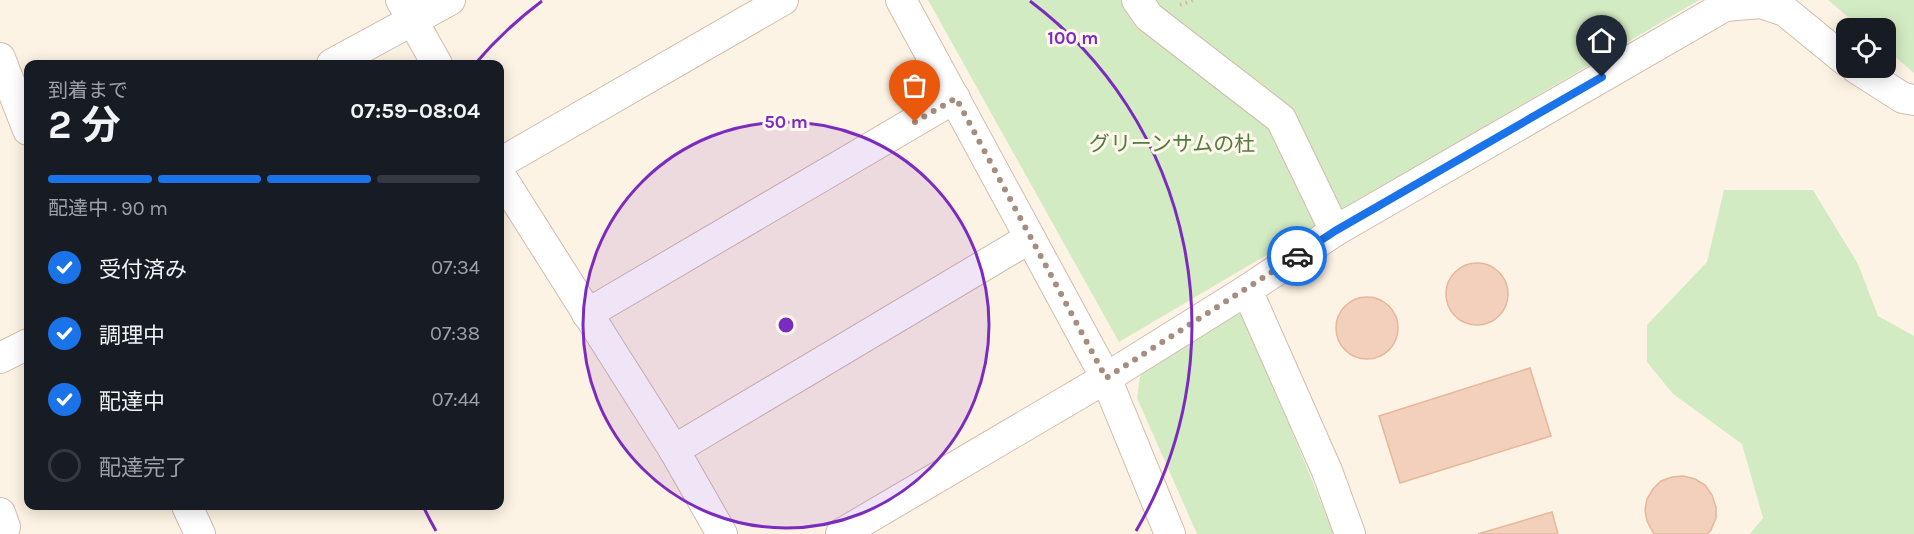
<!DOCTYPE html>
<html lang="ja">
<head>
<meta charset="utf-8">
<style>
  body { margin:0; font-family:Karla,"Noto Sans JP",sans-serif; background:#242831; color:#f1f3f6; height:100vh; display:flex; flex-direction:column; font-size:22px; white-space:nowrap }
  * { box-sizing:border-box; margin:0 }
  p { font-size:20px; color:#9ea1a6 }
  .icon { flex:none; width:33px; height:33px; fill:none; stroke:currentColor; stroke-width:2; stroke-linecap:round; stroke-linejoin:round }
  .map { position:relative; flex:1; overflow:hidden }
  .drawer { position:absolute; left:24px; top:60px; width:480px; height:450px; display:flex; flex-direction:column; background:#171b24; border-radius:12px; box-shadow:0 3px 15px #0003 }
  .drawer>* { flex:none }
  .tools { position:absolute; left:1836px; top:18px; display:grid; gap:12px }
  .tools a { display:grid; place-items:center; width:60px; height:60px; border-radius:12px; background:#171b24; box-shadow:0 3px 15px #0003; font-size:30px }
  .pin { position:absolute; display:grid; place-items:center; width:51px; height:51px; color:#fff; margin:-62px -26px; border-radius:50% 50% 50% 0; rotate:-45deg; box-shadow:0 0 6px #0007 }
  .pin .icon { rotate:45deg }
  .courier { position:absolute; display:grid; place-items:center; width:60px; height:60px; margin:-30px; border:4px solid #1a73e8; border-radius:50%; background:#fff; color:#222; box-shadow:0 2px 8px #0007 }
  .headline em { font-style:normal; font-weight:700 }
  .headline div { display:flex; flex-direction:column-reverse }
  .headline { display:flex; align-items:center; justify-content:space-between; height:102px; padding:0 24px }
  h1 { font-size:39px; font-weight:700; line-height:45px }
  .bar { display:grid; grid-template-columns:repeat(4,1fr); gap:9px 6px; align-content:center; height:72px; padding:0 24px }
  .bar i { height:8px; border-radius:4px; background:#363941 }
  .bar .selected { background:#1a73e8 }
  .bar p { grid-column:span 4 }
  ol { padding:0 24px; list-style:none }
  li { display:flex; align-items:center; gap:18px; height:66px }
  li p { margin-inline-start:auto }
  li .icon { padding:6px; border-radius:50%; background:#1a73e8; color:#fff; stroke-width:4 }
  li:last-child { color:#9ea1a6 }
  li i { width:33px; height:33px; border:3px solid #363941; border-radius:50% }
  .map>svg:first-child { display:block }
  .green { fill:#d3ebc2 }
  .building { fill:#f3d0bb; stroke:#e6b79a; stroke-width:1.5 }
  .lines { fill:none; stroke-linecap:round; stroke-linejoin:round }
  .minor-casing { stroke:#d1bcad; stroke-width:32 }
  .path { stroke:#d8b49e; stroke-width:4; stroke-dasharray:1.5 4.5; stroke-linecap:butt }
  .minor { stroke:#fff; stroke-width:30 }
  .done { stroke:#a58e7f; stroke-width:6; stroke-dasharray:0 10.8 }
  .route { stroke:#1a73e8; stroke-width:8 }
  .ring { fill:none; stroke:#7b2cbf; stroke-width:3 }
  .labels { text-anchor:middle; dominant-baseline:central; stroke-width:6; stroke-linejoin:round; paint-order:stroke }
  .park-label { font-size:21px; fill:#537c40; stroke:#fff7eb }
  .centre { fill:#7b2cbf; stroke:#fff7eb; stroke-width:3 }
  .ring-label { font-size:18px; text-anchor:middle; font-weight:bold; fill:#7b2cbf; stroke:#fff7eb; stroke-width:6; stroke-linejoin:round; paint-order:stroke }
</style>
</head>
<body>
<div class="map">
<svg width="1914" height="534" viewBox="0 0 1914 534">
  <rect width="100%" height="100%" fill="#fdf3e4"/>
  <g class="green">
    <polygon points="928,0 1699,0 1119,342"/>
    <polygon points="1828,0 1914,0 1914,73 1886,49 1886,28 1861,28"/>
    <polygon points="1724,190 1813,190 1858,264 1878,316 1914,336 1914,534 1750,534 1763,518 1742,444 1673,394 1647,362 1647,325 1707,262"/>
    <polygon points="1244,314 1334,534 1197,534 1137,398 1140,377 1149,364 1228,315"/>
  </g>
  <g class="building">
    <circle cx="1477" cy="294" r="31"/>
    <circle cx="1367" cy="328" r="31"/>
    <polygon points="1530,368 1551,436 1400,483 1379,416"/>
    <polygon points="1683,476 1695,479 1705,485 1712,495 1716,507 1716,518 1711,530 1707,534 1654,534 1647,521 1645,510 1647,499 1653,489 1661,481 1672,477"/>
    <polygon points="1552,512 1558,534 1478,534"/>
  </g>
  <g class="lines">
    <defs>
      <g id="minor">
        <polyline points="401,0 437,64"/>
        <polyline points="901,0 1106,378 1170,534"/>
        <polyline points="1137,0 1149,17 1281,119 1335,231"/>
        <polyline points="0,58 28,130"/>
        <polyline points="332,64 450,0"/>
        <polyline points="1856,68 1903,98 1914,100"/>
        <polyline points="500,163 783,0"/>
        <polyline points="500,175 674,450 722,534"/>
        <polyline points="1247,290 1327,471 1350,534"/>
        <polyline points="587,314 955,98"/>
        <polyline points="0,358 28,344"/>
        <polyline points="674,450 1030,238"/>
        <polyline points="187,506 200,534"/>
        <polyline points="0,513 5,527 0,529"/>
        <polyline points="841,534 1106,378 1247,290 1335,231 1725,6 1761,3 1785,11 1846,61"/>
      </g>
    </defs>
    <use href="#minor" class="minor-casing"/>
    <polyline class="path" points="1180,5 1193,0"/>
    <use href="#minor" class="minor"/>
  </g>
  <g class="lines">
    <polyline class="done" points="915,122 956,98 1106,378 1297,256"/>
    <polyline class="route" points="1297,256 1335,231 1602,77"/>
  </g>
  <circle cx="786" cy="325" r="203" fill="#7b2cbf" fill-opacity=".12"/>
  <g class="ring">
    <circle cx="786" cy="325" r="203"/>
    <path d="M436 531A406 406 0 0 1 423 506M475 64A406 406 0 0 1 542 1M1030 1A406 406 0 0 1 1136 531"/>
  </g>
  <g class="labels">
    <g class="park-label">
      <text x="1172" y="144">グリーンサムの杜</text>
    </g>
  </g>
  <circle cx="786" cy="325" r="9" class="centre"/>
  <g class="ring-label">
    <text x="1073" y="44">100 m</text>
    <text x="786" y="128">50 m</text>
  </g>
</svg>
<div class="tools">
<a><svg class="icon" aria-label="locate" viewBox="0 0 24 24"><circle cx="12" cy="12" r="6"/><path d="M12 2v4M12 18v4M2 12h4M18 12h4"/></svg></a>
</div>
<div class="pin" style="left:915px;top:122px;background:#ea580c"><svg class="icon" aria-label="bag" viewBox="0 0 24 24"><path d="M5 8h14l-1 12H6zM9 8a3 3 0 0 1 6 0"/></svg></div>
<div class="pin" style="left:1602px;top:77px;background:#1f2937"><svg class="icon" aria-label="home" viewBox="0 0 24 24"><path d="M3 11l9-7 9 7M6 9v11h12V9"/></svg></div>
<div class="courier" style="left:1297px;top:256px"><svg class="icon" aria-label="car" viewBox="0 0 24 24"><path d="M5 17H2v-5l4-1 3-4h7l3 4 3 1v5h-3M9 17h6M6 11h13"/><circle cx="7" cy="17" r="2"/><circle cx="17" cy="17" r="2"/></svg></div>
<section class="drawer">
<div class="headline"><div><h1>2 分</h1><p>到着まで</p></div><em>07:59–08:04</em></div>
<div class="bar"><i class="selected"></i><i class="selected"></i><i class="selected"></i><i></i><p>配達中 · 90 m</p></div>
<ol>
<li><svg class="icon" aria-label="check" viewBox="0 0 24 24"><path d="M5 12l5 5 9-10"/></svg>受付済み<p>07:34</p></li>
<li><svg class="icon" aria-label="check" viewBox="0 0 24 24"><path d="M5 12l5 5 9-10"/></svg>調理中<p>07:38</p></li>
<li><svg class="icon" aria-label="check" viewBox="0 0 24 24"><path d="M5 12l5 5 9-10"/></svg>配達中<p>07:44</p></li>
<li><i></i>配達完了</li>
</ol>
</section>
</div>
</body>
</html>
